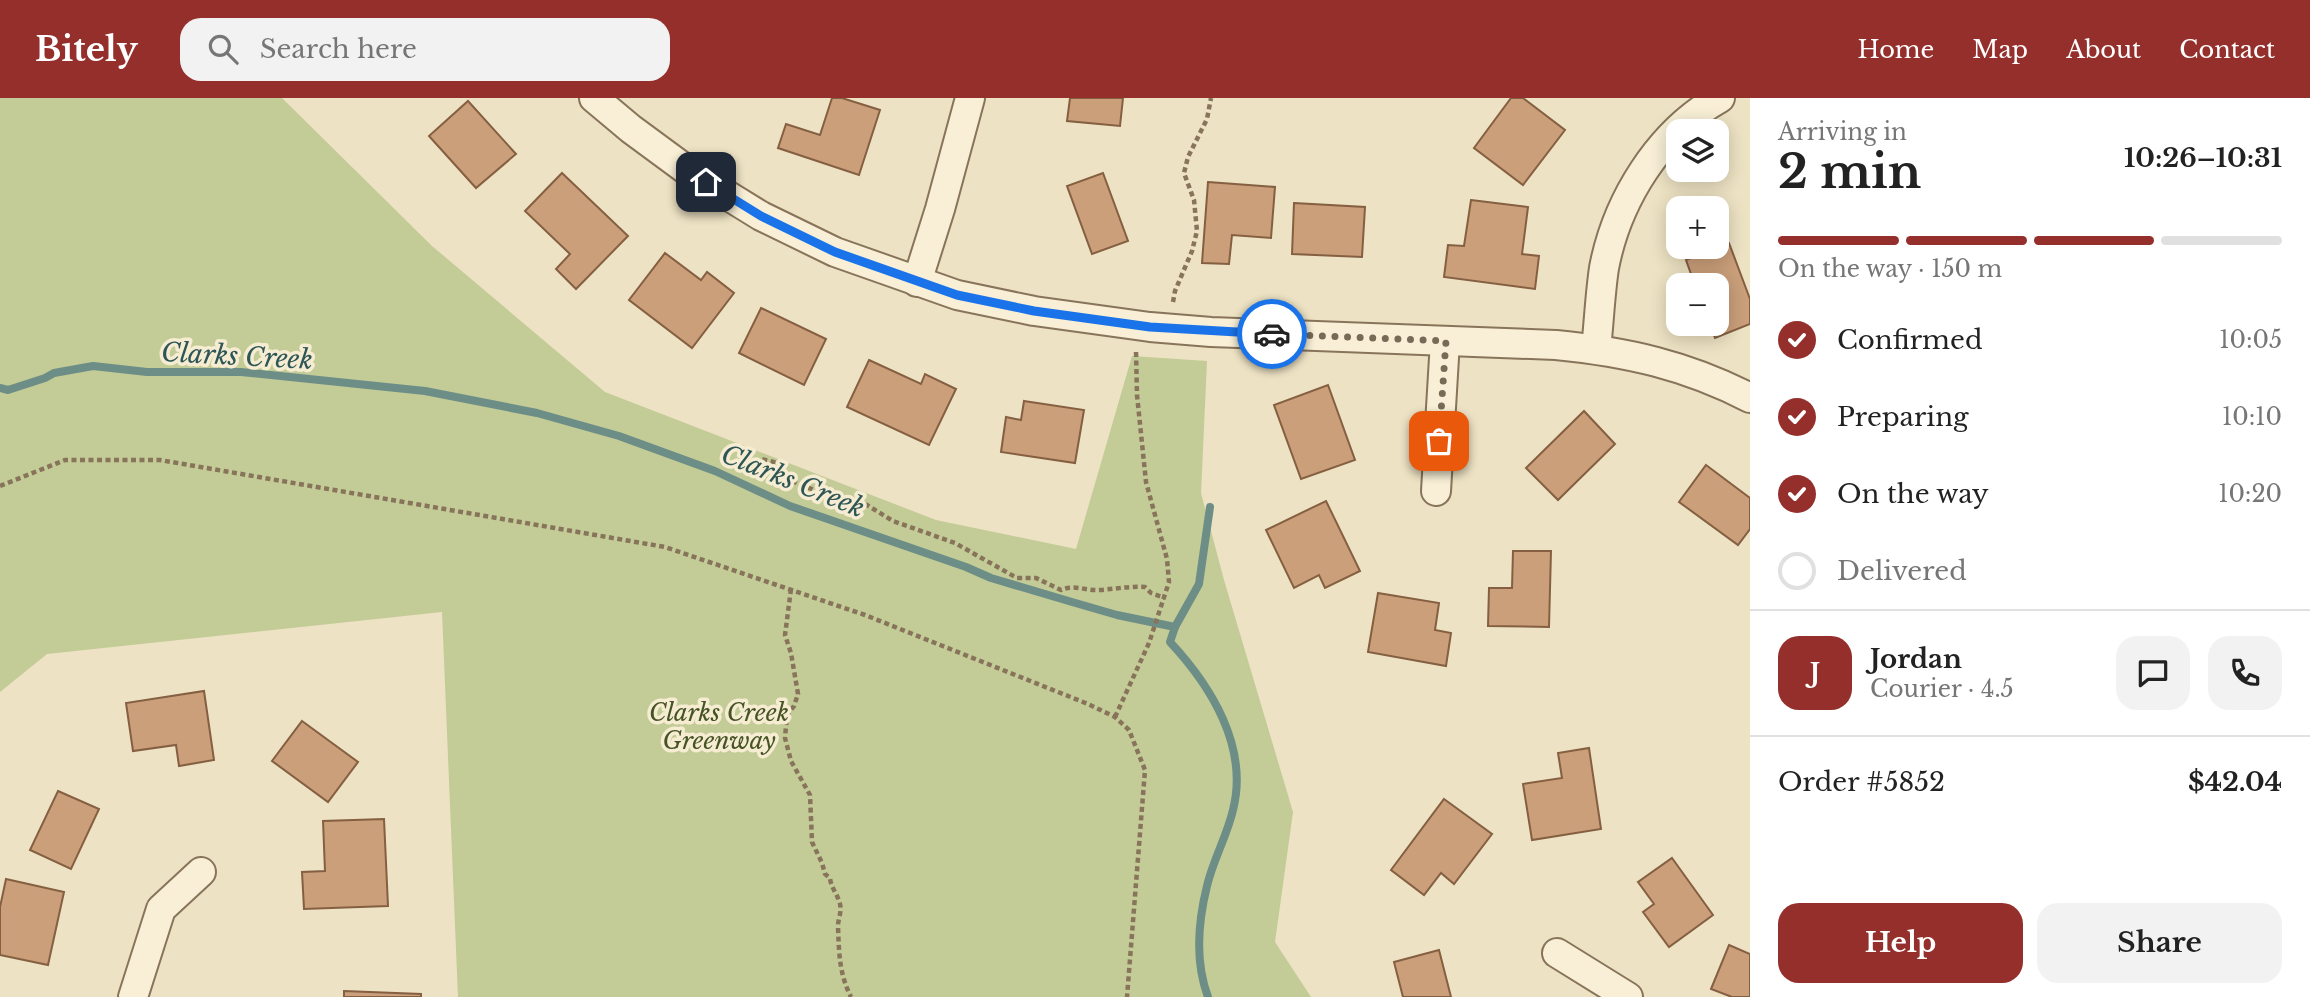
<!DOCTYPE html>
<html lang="en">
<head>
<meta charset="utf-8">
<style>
  body { margin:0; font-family:"Libre Baskerville",serif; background:#f2f2f2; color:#222; height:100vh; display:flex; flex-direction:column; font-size:26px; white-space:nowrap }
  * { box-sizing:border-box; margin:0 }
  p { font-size:23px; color:#767676 }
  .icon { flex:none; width:38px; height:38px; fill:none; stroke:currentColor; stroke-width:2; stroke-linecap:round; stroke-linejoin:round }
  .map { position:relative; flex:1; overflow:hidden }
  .drawer { display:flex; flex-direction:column; background:#fff; width:560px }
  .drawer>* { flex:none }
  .tools { position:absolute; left:1666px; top:21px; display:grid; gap:14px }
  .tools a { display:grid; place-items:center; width:63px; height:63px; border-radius:14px; background:#fff; box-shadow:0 4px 18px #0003; font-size:35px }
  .pin { position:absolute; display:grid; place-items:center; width:60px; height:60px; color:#fff; margin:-30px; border-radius:14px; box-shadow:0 4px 10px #0006 }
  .courier { position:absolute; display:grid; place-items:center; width:70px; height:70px; margin:-35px; border:5px solid #1a73e8; border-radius:50%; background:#fff; color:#222; box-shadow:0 2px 9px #0007 }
  .overview em { font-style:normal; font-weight:700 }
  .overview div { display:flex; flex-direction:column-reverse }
  .overview { display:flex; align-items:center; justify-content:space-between; height:119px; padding:0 28px }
  h1 { font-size:46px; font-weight:700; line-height:52px }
  .bar { display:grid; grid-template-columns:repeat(4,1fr); gap:10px 7px; align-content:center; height:84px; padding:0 28px }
  .bar i { height:9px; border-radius:5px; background:#e0e0e0 }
  .bar .selected { background:#942f2c }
  .bar p { grid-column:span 4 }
  .line { display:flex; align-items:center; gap:18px; padding:0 28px; border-top:2px solid #e0e0e0 }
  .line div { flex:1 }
  .round { display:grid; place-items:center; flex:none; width:74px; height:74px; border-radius:21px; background:#f2f2f2 }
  ol { padding:0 28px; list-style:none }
  li { display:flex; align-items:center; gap:21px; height:77px }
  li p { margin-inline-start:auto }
  li .icon { padding:7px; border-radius:50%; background:#942f2c; color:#fff; stroke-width:4 }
  li:last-child { color:#767676 }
  li i { width:38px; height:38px; border:4px solid #e0e0e0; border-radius:50% }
  .cta { display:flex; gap:14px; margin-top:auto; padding:14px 28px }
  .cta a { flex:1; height:80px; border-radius:21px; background:#942f2c; color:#fff; font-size:28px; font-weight:700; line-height:80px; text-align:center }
  .cta a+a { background:#f2f2f2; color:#222 }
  header { display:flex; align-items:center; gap:42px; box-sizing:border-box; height:98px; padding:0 35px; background:#942f2c; color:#fff }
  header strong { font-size:33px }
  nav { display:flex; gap:38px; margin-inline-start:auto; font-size:24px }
  .search { width:490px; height:63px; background:#f2f2f2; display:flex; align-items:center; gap:18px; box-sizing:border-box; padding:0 24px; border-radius:21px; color:#767676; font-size:26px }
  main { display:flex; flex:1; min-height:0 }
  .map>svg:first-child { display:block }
  .green { fill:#c3cb97 }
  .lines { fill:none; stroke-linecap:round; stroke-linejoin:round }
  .stream { stroke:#6c8e87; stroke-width:8 }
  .building { fill:#ca9f7a; stroke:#855f41; stroke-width:2 }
  .minor-casing { stroke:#87745a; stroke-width:32 }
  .path { stroke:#87745a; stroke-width:4.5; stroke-dasharray:5 3.5; stroke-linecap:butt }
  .minor { stroke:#f8efd6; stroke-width:28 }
  .done { stroke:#776b58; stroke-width:7; stroke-dasharray:0 12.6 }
  .route { stroke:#1a73e8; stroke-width:9 }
  .labels { text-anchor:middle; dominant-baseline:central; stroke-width:7; stroke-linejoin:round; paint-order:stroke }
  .park-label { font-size:24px; font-style:italic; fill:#455325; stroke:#f5ecd2 }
  .water-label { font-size:26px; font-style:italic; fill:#2e5656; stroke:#f5ecd2 }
</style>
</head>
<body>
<header>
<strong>Bitely</strong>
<div class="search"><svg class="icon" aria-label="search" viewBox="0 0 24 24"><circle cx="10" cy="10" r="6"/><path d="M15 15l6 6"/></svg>Search here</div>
<nav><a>Home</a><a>Map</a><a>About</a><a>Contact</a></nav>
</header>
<main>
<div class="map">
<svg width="1750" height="899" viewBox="0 0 1750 899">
  <rect width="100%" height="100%" fill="#ede2c3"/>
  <polygon class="green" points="0,0 282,0 432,148 605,294 936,422 1076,451 1132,258 1207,263 1201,395 1224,482 1293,714 1275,844 1311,899 458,899 442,514 47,556 0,594"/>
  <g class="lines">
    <g class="stream">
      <polyline points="0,290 8,292 45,280 54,275 93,268 147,274 241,274 425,293 537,315 619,338 715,373 790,408 966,469 991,480 1072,504 1117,517 1175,529"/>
      <path d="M1208 899C1195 864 1198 824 1207 788 1213 762 1227 738 1233 712 1249 649 1211 588 1170 544L1175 529 1199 486 1210 409"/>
    </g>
  </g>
  <g class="building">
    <polygon points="832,0 842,0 880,12 859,77 778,50 786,26 820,37"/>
    <polygon points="1070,0 1123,0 1120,28 1067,23"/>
    <polygon points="1511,0 1523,0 1565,32 1523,87 1474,50"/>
    <polygon points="468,3 516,56 476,90 429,38"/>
    <polygon points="562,75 628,138 576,191 556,171 570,156 525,113"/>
    <polygon points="1103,75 1128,143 1092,156 1067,88"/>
    <polygon points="1208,84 1275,89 1271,140 1232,137 1229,166 1202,165"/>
    <polygon points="1471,102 1528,109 1522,156 1539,158 1535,191 1444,179 1448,147 1464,148"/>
    <polygon points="1294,105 1365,109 1362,159 1292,156"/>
    <polygon points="1729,145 1750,201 1750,226 1715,240 1710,226 1717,226 1717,187 1695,187 1686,162"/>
    <polygon points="665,155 701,182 707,174 734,195 692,250 629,202"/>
    <polygon points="761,210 826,241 804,287 739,255"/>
    <polygon points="869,262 921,286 925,276 956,291 929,347 847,309"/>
    <polygon points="1328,287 1355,362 1301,381 1274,307"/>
    <polygon points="1024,303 1084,312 1075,365 1001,354 1006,319 1021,322"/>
    <polygon points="1584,313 1615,346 1558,402 1526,370"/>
    <polygon points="1706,367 1750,400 1750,431 1738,447 1679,404"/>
    <polygon points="1326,403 1360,473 1325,490 1319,477 1294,490 1266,432"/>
    <polygon points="1513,453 1551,453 1549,529 1488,528 1489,490 1512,490"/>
    <polygon points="1378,495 1439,505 1435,532 1451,535 1446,568 1368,554"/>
    <polygon points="204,593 214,662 179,668 176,647 133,653 126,605"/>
    <polygon points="302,623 358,664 328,704 272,663"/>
    <polygon points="1589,650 1601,731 1532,742 1523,686 1562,680 1558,655"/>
    <polygon points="58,693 99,711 71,771 30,752"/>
    <polygon points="1444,701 1492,736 1454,786 1441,775 1424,797 1391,772"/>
    <polygon points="384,721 388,808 304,811 302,774 325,773 323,723"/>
    <polygon points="1672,760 1713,817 1669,849 1643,814 1654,806 1638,784"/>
    <polygon points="6,781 64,794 48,867 0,857 0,809"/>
    <polygon points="1729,847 1750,856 1750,899 1732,899 1711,891"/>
    <polygon points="1439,852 1451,899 1403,899 1394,864"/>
    <polygon points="344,893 421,896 421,899 344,899"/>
  </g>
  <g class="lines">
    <defs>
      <g id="minor">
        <path d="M594 0 631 31 688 73 761 118 835 154 957 197 1034 213 1150 229 1211 234 1556 247C1627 254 1686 267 1750 300"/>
        <polyline points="917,184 940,111 970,0"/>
        <path d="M1596 251C1599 224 1600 197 1604 170 1617 102 1659 34 1720 0"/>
        <polyline points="1436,393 1445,243"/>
        <polyline points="1557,855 1628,899"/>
        <polyline points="133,899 161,811 201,774"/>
      </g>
    </defs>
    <use href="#minor" class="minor-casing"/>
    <g class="path">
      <polyline points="1173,204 1175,193 1192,153 1197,133 1194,102 1184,75 1188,59 1207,21 1211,0"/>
      <path d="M755 365 761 361 778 365 780 378 831 399 867 407 893 423 955 445 1017 480H1036L1061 492C1074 486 1086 493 1100 492 1115 491 1129 488 1145 489L1151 495 1165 500"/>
      <polyline points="0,388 65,362 160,362 665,449 865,517 1088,606 1115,619 1129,632 1145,672 1127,899"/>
      <path d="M791 491 785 537 791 555 798 596 794 608 787 617 785 640 791 663 810 697 812 744 822 765 825 776 830 780C831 790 838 797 840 806 842 814 838 821 838 828 839 855 839 875 851 899"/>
      <polyline points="1115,619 1149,545 1169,484 1167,461 1146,384 1137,297 1136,253"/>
    </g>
    <use href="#minor" class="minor"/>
  </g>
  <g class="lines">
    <polyline class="done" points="1272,236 1446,243 1439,343"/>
    <polyline class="route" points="706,84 761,118 835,154 957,197 1034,213 1150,229 1272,236"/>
  </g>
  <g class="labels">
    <g class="park-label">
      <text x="719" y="614">Clarks Creek<tspan x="719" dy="28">Greenway</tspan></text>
    </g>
    <g class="water-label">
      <text transform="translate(237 258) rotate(3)">Clarks Creek</text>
      <text transform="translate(793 383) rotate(22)">Clarks Creek</text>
    </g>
  </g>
</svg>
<div class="tools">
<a><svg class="icon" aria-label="layers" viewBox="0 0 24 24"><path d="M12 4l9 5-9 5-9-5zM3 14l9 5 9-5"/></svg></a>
<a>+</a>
<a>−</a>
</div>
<div class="pin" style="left:1439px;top:343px;background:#ea580c"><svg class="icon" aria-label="bag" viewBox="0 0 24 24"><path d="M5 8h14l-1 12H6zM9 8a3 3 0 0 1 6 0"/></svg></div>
<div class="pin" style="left:706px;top:84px;background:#1f2937"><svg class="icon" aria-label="home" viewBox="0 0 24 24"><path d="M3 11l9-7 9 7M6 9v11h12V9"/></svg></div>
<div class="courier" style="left:1272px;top:236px"><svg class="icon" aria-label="car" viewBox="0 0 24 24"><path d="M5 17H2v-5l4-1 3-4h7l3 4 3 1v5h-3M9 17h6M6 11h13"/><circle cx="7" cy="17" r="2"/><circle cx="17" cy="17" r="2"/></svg></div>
</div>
<section class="drawer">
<div class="overview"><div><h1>2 min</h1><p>Arriving in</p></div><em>10:26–10:31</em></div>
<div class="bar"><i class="selected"></i><i class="selected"></i><i class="selected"></i><i></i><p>On the way · 150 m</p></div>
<ol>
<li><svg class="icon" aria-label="check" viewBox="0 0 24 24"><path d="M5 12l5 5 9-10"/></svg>Confirmed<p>10:05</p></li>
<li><svg class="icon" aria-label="check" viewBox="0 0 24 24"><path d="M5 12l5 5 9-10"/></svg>Preparing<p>10:10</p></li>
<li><svg class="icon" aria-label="check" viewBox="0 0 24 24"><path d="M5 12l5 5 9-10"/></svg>On the way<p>10:20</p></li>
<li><i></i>Delivered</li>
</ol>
<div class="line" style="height:126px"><b class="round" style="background:#942f2c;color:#fff">J</b><div><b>Jordan</b><p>Courier · 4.5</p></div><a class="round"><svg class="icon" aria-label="chat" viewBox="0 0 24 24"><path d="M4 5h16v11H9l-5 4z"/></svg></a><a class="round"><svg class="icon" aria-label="phone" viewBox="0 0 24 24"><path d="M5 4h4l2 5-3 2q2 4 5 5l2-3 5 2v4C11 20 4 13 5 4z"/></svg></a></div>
<div class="line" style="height:91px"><div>Order #5852</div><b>$42.04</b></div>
<div class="cta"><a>Help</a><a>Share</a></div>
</section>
</main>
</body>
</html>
